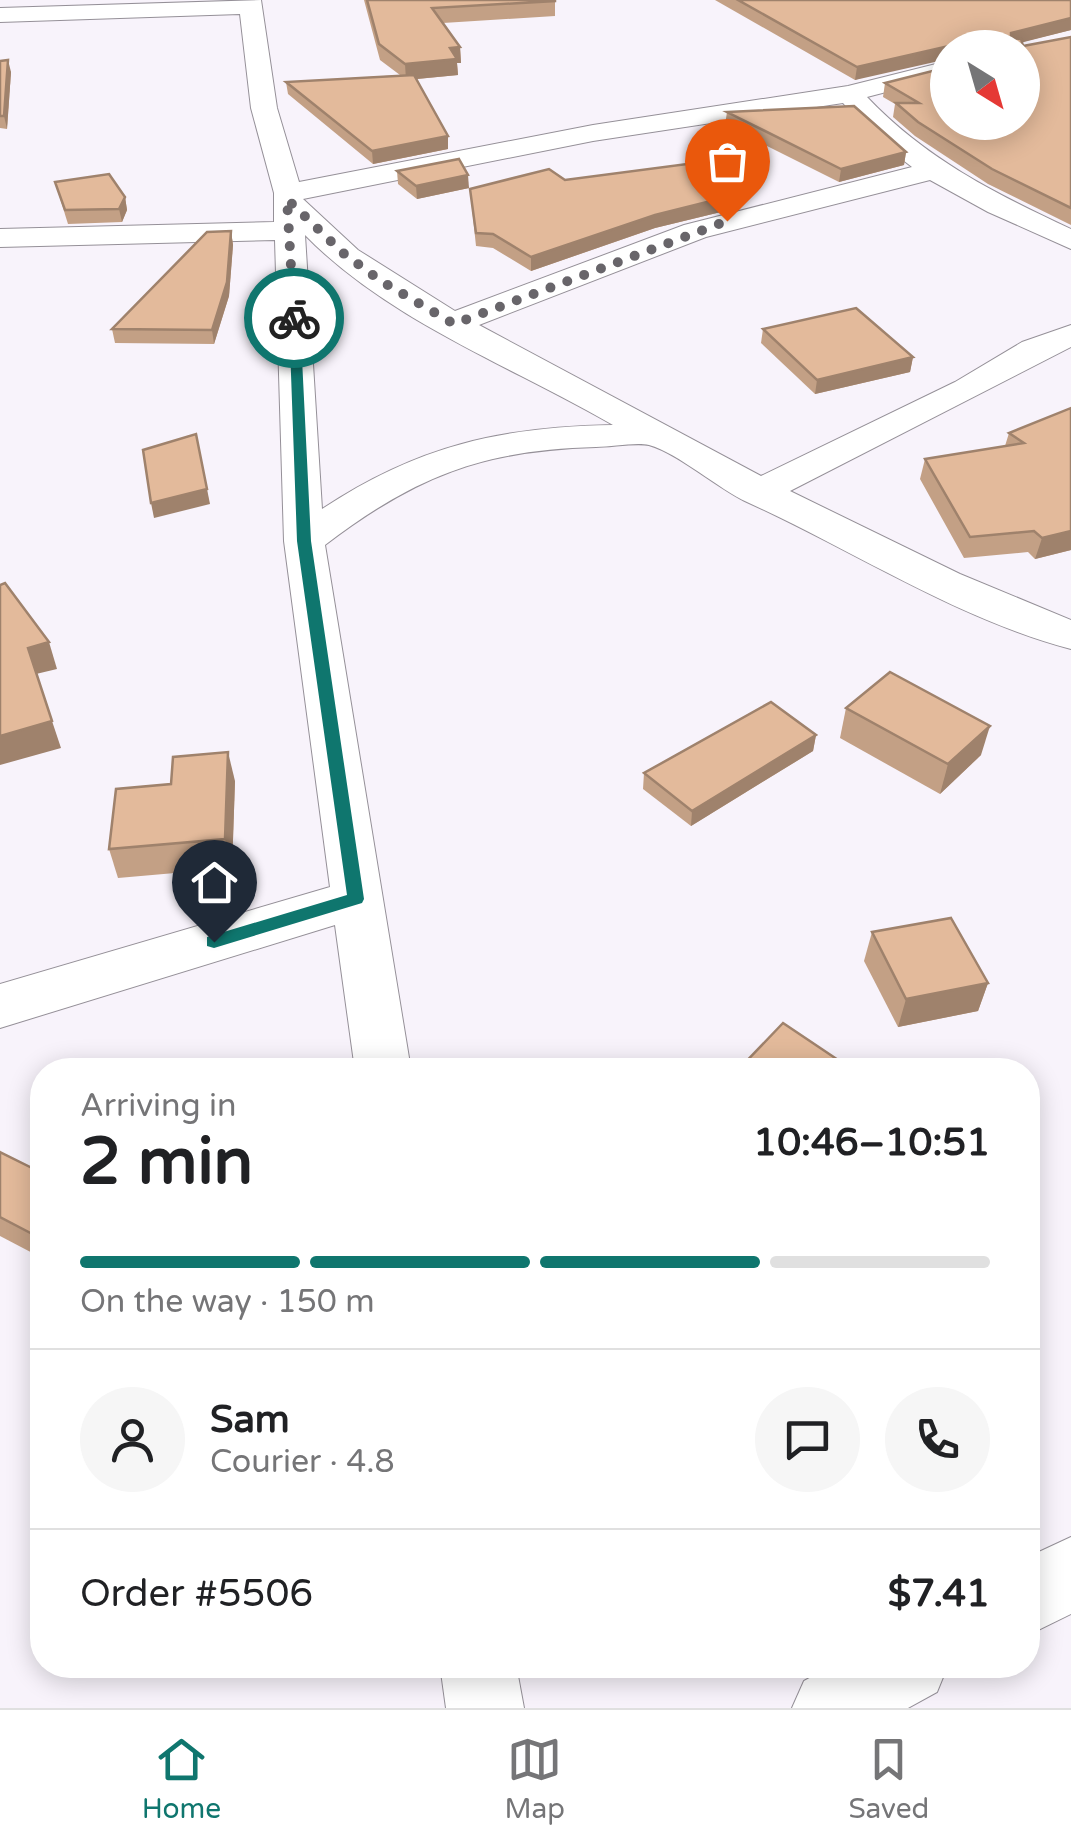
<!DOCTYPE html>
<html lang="en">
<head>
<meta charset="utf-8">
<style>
  body { margin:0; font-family:"Varela Round",sans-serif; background:#f6f6f6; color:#202124; height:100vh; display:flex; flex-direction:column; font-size:38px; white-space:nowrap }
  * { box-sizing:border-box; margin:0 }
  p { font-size:32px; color:#757577 }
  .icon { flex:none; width:55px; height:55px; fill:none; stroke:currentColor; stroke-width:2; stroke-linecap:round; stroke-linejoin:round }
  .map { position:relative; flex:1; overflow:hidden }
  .sheet { position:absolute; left:30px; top:1058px; width:1010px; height:620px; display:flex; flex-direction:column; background:#fff; border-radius:40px; box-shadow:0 5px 25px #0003 }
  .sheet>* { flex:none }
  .needle { width:65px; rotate:143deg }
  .tools { position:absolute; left:930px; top:30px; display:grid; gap:20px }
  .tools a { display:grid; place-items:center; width:110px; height:110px; border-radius:50%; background:#fff; box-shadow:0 5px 25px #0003; font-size:50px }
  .pin { position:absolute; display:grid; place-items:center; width:85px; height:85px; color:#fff; margin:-102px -42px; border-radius:50% 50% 50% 0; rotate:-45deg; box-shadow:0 0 10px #0007 }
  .pin .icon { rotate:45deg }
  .courier { position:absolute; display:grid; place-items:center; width:100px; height:100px; margin:-50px; border:8px solid #0f766e; border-radius:50%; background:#fff; color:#222; box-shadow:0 2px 12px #0007 }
  .summary em { font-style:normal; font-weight:800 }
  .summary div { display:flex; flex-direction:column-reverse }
  .summary { display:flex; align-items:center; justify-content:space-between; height:170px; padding:0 50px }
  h1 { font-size:65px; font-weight:800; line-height:75px }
  .bar { display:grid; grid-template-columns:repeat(4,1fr); gap:15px 10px; align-content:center; height:120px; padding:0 50px }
  .bar i { height:12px; border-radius:8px; background:#e0e0e0 }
  .bar .selected { background:#0f766e }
  .bar p { grid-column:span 4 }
  .line { display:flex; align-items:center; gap:25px; padding:0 50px; border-top:2px solid #e0e0e0 }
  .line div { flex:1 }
  .round { display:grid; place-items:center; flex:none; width:105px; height:105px; border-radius:52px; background:#f6f6f6 }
  .menu { display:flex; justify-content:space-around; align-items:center; height:140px; border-top:2px solid #e0e0e0; background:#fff; font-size:28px; color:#757577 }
  .menu a { display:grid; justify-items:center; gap:5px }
  .menu .selected { color:#0f766e }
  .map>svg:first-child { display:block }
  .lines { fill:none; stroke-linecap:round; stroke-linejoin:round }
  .minor-casing { stroke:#959098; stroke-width:2 }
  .minor { fill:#fff; fill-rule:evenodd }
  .wall { fill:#c3a085 }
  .shaded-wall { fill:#9f826c }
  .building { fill:#e3ba9b; stroke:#9f826c; stroke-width:2.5 }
  .route { fill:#0f766e }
  .done { stroke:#68656a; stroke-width:10; stroke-dasharray:0 18 }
</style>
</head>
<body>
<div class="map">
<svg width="1071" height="1708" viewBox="0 0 1071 1708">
  <rect width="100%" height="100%" fill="#f8f3fb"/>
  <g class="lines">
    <defs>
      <g id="minor">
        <path d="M261 0 277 108 299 182 593 125 848 86 948 61V76L867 97C926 159 994 193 1071 229V249L988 212 930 180 706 237 479 325 761 476 955 382 1022 342 1071 325V347L790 491 960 574 1071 620V649C957 619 853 550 747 502 720 490 678 453 649 445 635 442 612 447 596 447 483 450 415 476 325 545L411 1070H355L335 925 0 1028V984L330 887 284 541 275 240 0 247V229L274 222V193L251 108 240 14 0 22V8ZM843 103 877 140 912 167 684 225 455 311 358 250 303 199 593 141ZM305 235C388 320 511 366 613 425 500 427 417 446 322 509Z"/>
        <polygon points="1071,1537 1071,1614 1028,1635 1028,1557"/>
        <polygon points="440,1665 516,1665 524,1708 446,1708"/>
        <polygon points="833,1665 948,1665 937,1692 908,1708 792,1708 804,1681"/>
      </g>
    </defs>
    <use href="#minor" class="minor-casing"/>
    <use href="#minor" class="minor"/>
  </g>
  <g class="wall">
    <polygon points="364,0 555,0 555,16 443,23 460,47 461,63 457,63 458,75 417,79 448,149 373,164 288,94 286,82 400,75 380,60"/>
    <polygon points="715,0 1071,0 1071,30 1022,42 1023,46 1071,37 1071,225 988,184 915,136 893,117 895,104 883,97 885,83 1022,48 948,48 855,80"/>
    <polygon points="0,61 11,72 7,129 0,128"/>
    <polygon points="727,112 906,152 904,165 839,182 725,125"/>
    <polygon points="397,171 469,188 417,199 398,184"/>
    <polygon points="565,180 727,197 725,211 655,228 531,271 493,248 476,246 470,189"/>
    <polygon points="55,182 125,197 127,210 122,222 68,224"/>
    <polygon points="231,231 233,245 229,296 214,344 115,343 112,329"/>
    <polygon points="763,329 913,357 910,372 815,394 761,343"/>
    <polygon points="1071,408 1071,550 1035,559 1028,552 964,558 920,479 925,459 1005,446 1009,433"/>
    <polygon points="846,708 981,755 940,794 840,738"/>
    <polygon points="816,735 813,751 691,826 643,789 644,773"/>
    <polygon points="235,781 232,868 118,878 109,849"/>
    <polygon points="872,932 988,983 978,1011 898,1027 864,961"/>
    <polygon points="0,1152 42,1173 42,1258 0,1236"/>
  </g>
  <g class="shaded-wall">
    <polygon points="1071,18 1071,30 1008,46 1011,33"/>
    <polygon points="953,45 952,48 948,48 948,59 855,80 857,67"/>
    <polygon points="460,47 461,63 457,63 458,75 406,80 405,64 450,48"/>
    <polygon points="8,60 11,72 7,129 4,116"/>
    <polygon points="448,136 448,149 373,164 372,151"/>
    <polygon points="906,152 904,165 839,182 841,169"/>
    <polygon points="468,175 469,188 417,199 416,186"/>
    <polygon points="125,197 127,210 122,222 119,209"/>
    <polygon points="727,197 725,211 655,228 531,271 531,257 655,215"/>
    <polygon points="231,231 233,245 229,296 214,344 212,330"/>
    <polygon points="913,357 910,372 815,394 817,380"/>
    <polygon points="207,489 210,504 154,518 151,503"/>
    <polygon points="1071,531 1071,550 1035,559 1042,538"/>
    <polygon points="49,642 57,669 36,674 28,648"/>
    <polygon points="52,721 61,748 0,765 0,736"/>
    <polygon points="990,726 981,755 940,794 948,764"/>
    <polygon points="816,735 813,751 691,826 692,811"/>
    <polygon points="228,752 235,781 232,868 225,839"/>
    <polygon points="988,983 978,1011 898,1027 906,999"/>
  </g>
  <g class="building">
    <polygon points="367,0 555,0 555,1 432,8 460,47 450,48 457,59 405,64 379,44"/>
    <polygon points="738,0 1071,0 1071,18 1011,33 1011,38 1021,39 1023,46 1071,37 1071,208 992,169 918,122 896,103 919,103 885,83 948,67 948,122 1022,122 1022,48 953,48 953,45 857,67"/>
    <polygon points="8,60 4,116 0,116 0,61"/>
    <polygon points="414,75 448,136 372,151 286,82"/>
    <polygon points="854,106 906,152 841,169 727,112"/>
    <polygon points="459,159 468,175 416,186 397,171"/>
    <polygon points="687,164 727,197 655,215 531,257 493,234 476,233 470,189 549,169 565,180"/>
    <polygon points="109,174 125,197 119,209 65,210 55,182"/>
    <polygon points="231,231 227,282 212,330 112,329 207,232"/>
    <polygon points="856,308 913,357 817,380 763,329"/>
    <polygon points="1071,408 1071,531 1042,538 1034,531 970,537 925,459 1024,443 1009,433"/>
    <polygon points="196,434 207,489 151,503 143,450"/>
    <polygon points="5,583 49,642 28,648 52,721 0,736 0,585"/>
    <polygon points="890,672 990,726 948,764 846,708"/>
    <polygon points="771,702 816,735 692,811 644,773"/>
    <polygon points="228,752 225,839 109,849 116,789 171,784 173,757"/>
    <polygon points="951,918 988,983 906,999 872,932"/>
    <polygon points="783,1023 853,1070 738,1070"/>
    <polygon points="0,1152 42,1173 42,1239 0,1217"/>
  </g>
  <polygon class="route" points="294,314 300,318 311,541 364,899 362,903 214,948 207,946 207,937 347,895 297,541 289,318"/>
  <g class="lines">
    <polyline class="done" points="294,318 287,199 343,253 381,281 454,324 727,221"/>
  </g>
</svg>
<div class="tools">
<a><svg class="needle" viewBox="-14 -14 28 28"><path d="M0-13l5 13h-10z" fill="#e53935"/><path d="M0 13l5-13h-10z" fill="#757577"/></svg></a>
</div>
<div class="pin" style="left:727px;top:221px;background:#ea580c"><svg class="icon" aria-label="bag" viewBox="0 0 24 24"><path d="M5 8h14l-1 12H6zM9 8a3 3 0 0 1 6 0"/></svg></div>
<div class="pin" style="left:214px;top:942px;background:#1f2937"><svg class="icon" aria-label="home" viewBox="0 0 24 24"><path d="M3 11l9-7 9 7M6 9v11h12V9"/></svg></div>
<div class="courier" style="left:294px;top:318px"><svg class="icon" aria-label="bike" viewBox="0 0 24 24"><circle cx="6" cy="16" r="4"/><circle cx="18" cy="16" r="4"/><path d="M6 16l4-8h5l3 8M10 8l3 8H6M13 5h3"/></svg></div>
<section class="sheet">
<div class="summary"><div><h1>2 min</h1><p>Arriving in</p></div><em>10:46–10:51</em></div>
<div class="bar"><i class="selected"></i><i class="selected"></i><i class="selected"></i><i></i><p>On the way · 150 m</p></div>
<div class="line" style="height:180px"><a class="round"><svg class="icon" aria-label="person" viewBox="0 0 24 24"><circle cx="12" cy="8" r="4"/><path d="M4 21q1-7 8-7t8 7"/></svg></a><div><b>Sam</b><p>Courier · 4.8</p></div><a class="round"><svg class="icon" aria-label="chat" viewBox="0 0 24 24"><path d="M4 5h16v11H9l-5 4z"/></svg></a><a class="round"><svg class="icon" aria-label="phone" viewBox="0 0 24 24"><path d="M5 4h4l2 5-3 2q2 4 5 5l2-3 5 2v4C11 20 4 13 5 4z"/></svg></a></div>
<div class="line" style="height:130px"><div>Order #5506</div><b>$7.41</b></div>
</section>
</div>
<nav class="menu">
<a class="selected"><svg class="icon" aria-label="home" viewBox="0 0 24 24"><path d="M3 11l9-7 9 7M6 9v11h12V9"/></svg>Home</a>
<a><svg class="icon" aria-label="map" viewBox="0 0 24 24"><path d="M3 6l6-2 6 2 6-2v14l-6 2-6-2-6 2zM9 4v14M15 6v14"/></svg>Map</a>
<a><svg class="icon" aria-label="saved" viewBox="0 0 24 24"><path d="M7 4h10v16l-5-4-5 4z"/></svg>Saved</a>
</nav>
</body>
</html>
